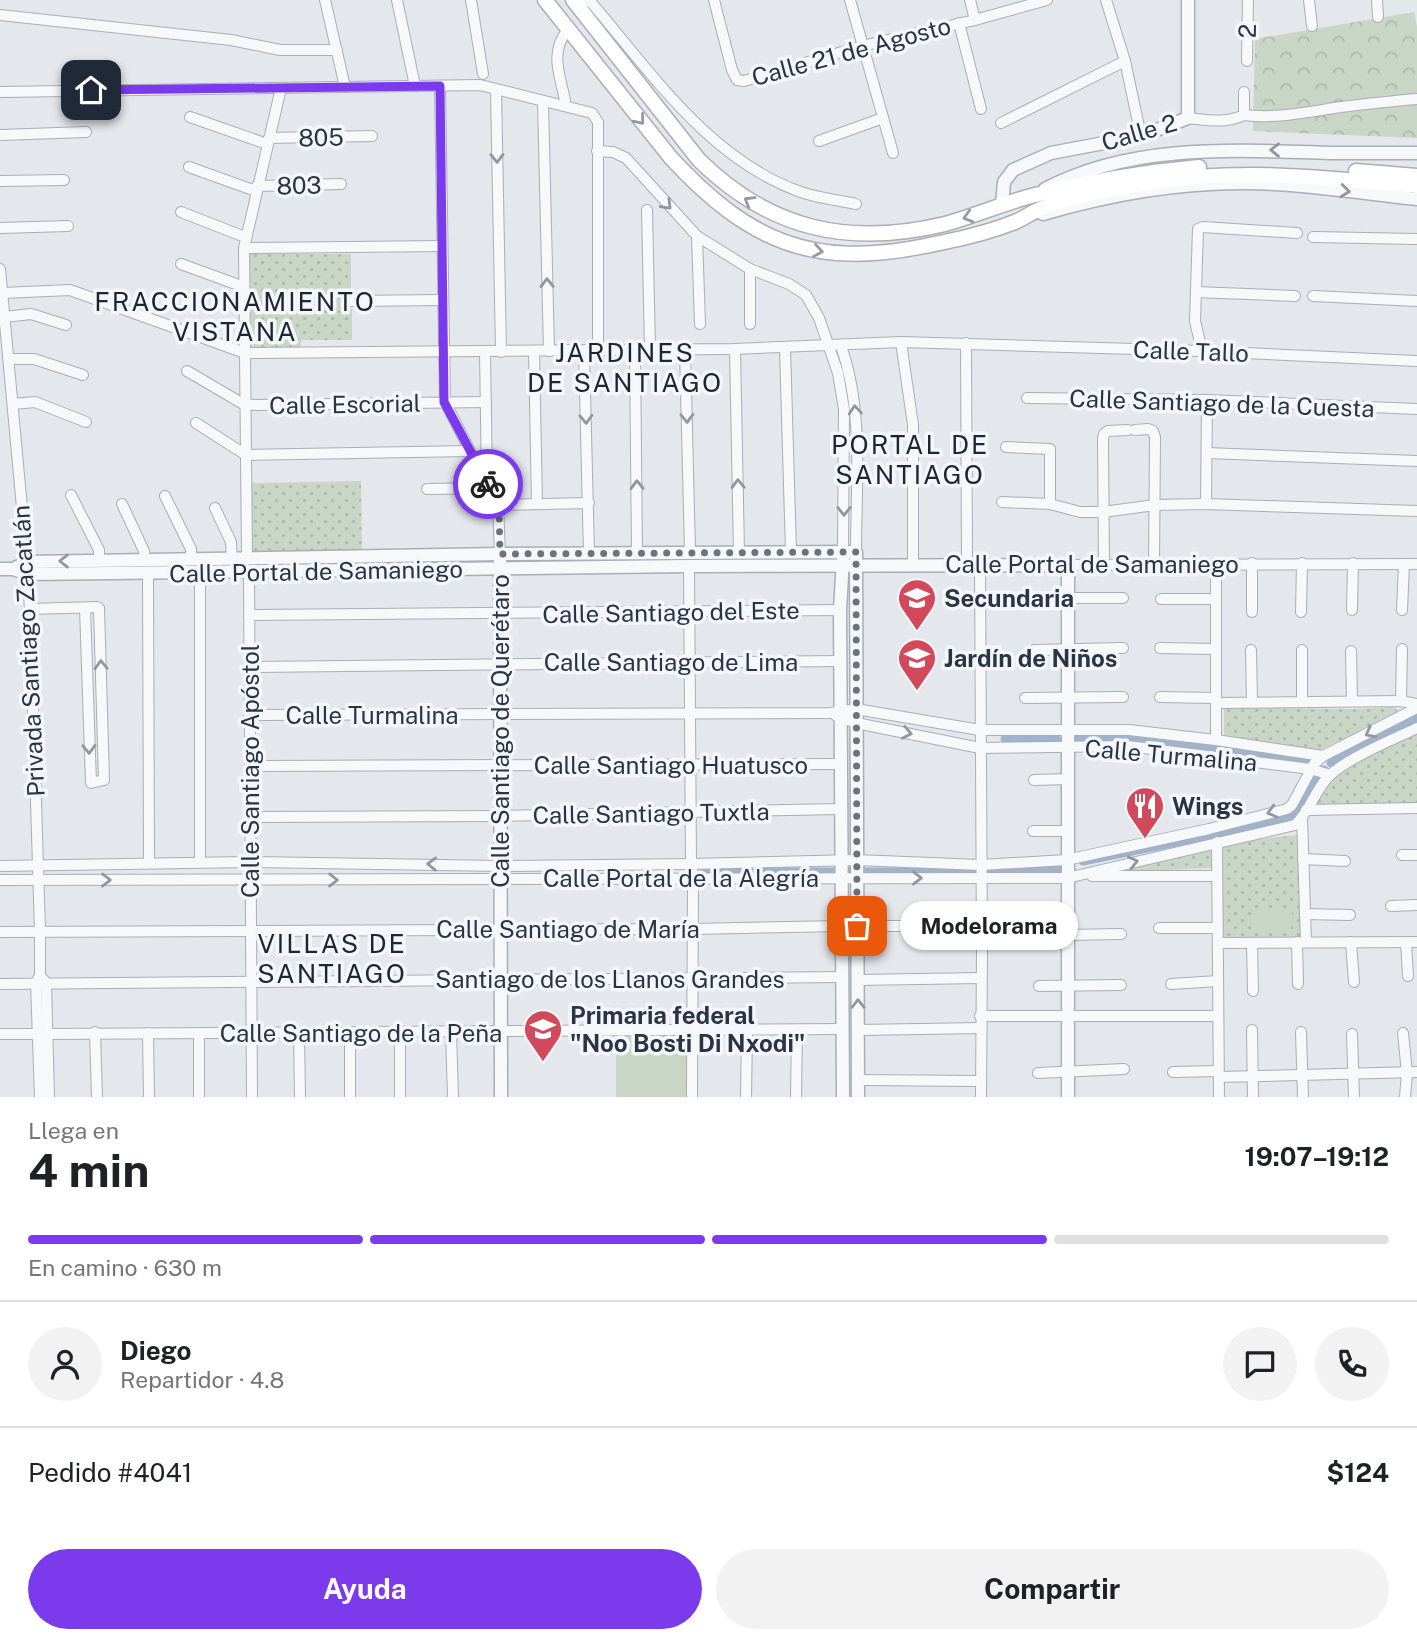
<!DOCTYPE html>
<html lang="es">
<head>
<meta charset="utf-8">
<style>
  body { margin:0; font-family:"Public Sans",sans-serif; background:#f2f2f2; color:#202124; height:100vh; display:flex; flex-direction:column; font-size:26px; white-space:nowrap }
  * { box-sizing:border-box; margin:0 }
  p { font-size:23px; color:#757577 }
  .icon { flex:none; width:38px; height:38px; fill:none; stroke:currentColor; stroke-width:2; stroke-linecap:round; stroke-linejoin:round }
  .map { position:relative; height:1097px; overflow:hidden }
  .side { display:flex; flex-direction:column; background:#fff; flex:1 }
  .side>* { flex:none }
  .pin { position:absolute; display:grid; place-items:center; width:60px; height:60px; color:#fff; margin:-30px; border-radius:14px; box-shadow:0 4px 10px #0006 }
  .courier { position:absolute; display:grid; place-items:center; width:70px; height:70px; margin:-35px; border:5px solid #7c3aed; border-radius:50%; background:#fff; color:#222; box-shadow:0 2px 9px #0007 }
  .bubble { position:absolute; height:49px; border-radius:24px; background:#fff; box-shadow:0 2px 5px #0004; font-size:23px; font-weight:700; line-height:49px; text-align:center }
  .head em { font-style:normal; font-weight:700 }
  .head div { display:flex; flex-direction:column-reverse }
  .head { display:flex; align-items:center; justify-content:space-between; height:119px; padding:0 28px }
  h1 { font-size:46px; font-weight:700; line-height:52px }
  .bar { display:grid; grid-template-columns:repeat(4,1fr); gap:10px 7px; align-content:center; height:84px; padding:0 28px }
  .bar i { height:9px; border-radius:5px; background:#e0e0e0 }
  .bar .on { background:#7c3aed }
  .bar p { grid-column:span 4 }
  .line { display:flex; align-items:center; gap:18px; padding:0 28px; border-top:2px solid #e0e0e0 }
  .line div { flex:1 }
  .round { display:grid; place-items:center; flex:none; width:74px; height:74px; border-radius:37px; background:#f2f2f2 }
  .action { display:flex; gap:14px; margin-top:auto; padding:14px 28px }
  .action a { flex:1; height:80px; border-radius:42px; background:#7c3aed; color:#fff; font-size:28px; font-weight:700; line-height:80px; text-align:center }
  .action a+a { background:#f2f2f2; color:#202124 }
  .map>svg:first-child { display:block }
  .forest { fill:url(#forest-crowns) }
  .park { fill:url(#park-dots) }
  .pitch { fill:#c9d6c5 }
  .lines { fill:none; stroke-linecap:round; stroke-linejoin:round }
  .canal { stroke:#9fb4cc; stroke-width:9 }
  .minor-casing { stroke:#a9aeb7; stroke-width:12 }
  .tertiary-casing { stroke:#a9aeb7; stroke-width:15 }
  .secondary-casing { stroke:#a9aeb7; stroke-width:17 }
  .minor { stroke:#f7f8fa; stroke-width:10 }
  .tertiary { stroke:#f7f8fa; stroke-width:12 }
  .secondary { stroke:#fff; stroke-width:14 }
  .oneway { stroke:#959aa2 }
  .oneway2 { stroke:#9196a0 }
  .done { stroke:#6c737f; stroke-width:7; stroke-dasharray:0 12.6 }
  .route { stroke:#7c3aed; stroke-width:9 }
  .labels { text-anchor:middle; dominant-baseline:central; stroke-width:7; stroke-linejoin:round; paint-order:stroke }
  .street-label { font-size:24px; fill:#2b3445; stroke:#f4f6f9 }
  .poi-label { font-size:24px; font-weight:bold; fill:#2b3445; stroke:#f4f6f9; text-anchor:start }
  .neighbourhood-label { font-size:26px; letter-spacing:2px; fill:#1d2536; stroke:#f4f6f9 }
</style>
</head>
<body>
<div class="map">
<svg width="1417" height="1097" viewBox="0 0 1417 1097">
  <defs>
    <pattern id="forest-crowns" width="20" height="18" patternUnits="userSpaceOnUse" patternTransform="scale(1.75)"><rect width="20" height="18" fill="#c9d6c5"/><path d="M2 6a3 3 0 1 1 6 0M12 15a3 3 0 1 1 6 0" fill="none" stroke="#adb8ab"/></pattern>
    <pattern id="park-dots" width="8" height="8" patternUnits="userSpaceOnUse" patternTransform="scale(1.75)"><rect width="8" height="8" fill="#c9d6c5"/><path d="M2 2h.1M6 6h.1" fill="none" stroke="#adb8ab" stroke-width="1.8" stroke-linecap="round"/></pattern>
  </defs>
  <rect width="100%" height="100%" fill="#e4e7ec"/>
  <polygon class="forest" points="1414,12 1417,27 1417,138 1253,131 1255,39"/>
  <g class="park">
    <polygon points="249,254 351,254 351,291 344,293 341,300 345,308 352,309 352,340 301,340 301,349 251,349"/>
    <polygon points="361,481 362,555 321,555 301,550 280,551 267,555 251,555 250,483"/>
    <polygon points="1393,707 1398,710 1389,718 1320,750 1224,740 1224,708 1354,709"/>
    <polygon points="1417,733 1417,805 1312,808 1331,775"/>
    <polygon points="1298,835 1303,943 1220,943 1219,843"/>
    <polygon points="1211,847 1212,868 1097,873"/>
  </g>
  <g class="pitch">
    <polygon points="1253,909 1292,909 1291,933 1253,933"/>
    <polygon points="689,1034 689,1097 616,1097 616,1035"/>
  </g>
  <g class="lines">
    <g class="canal">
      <polyline points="1005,739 1057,740"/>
      <polyline points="1074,739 1126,740 1314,761"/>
      <polyline points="1331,763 1417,717"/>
      <polyline points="1083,861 1290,819 1324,770"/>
      <polyline points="700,869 753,872 974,872"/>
      <polyline points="984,872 1064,868"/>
    </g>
    <defs>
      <g id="minor">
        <polyline points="325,0 345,87"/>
        <polyline points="397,0 415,86"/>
        <polyline points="471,0 483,74"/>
        <polyline points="714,0 732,70 737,80 744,81 862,46 975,20 1047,0"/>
        <polyline points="850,0 893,153"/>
        <polyline points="970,0 975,20"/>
        <polyline points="1106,0 1125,61 1141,136"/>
        <polyline points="1309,0 1312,26"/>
        <polyline points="1377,0 1378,17"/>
        <path d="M574 2 590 1C650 71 708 158 798 191 816 198 838 200 856 204"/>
        <polyline points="0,15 231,40 280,50 337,50"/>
        <polyline points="959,23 981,109"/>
        <polyline points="1247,61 1248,0"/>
        <polyline points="440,86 445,402 498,505 500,554"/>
        <polyline points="496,90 501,352"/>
        <polyline points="0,92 480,85 592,113 598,122 598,351"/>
        <path d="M565 100C560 76 549 51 568 30"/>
        <polyline points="543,102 549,351"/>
        <path d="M1244 115C1277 119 1308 112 1341 107 1366 104 1392 101 1417 99"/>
        <polyline points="190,117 267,144"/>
        <path d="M1188 118C1208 120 1225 124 1244 115V92"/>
        <polyline points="1001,123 1125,61"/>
        <polyline points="0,135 86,132"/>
        <polyline points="269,138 372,136"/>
        <polyline points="819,141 883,118"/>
        <polyline points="597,151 613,152 626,158 697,236 750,269 789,284 806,295 819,318 838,373 844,409 843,552"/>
        <polyline points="189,167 256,191"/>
        <polyline points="0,181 64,180"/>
        <polyline points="257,186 341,184"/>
        <polyline points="647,210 650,350"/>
        <polyline points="181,212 245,237"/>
        <polyline points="0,228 68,226"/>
        <polyline points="697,236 700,324"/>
        <polyline points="1313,237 1417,239"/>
        <polyline points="244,248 442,246"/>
        <polyline points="181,264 244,287"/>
        <polyline points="0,269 27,562 30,609 40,931 40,975 36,983 40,1097"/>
        <polyline points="1196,292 1295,296"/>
        <polyline points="2,293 70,290 245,353 735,349 901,342 1202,351 1417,361"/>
        <polyline points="1313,296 1417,301"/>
        <polyline points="349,301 443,300"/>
        <polyline points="4,317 31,314 66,325"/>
        <polyline points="750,324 750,269"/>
        <polyline points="901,342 913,425 913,566"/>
        <polyline points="966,343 967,564"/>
        <path d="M841 346C864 411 856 483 856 552"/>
        <polyline points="785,348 791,552"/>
        <polyline points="685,349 690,552"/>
        <polyline points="735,349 739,552"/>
        <polyline points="635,350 637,553"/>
        <polyline points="534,351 537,504"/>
        <polyline points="584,351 589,554"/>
        <polyline points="1202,351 1195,321 1198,229 1203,227 1297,233"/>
        <polyline points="485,352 487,481"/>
        <polyline points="9,359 34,359 83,375"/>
        <polyline points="187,371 245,405 486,402"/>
        <polyline points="1027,398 1207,400 1417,409"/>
        <polyline points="13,404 35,402 86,422"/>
        <polyline points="196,423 246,455 470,451"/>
        <polyline points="1135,430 1148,429 1153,431 1155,437 1154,564"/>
        <polyline points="1006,447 1050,449 1050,504"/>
        <polyline points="1207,453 1417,461"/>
        <polyline points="427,489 490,488"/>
        <polyline points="71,495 99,550 99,561"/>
        <polyline points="165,496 191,549 191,560"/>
        <polyline points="1002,502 1050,504 1080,512 1103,512 1155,505 1206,504 1417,511"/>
        <polyline points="122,504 144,551 145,561"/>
        <polyline points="1206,504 1207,400"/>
        <polyline points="498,505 589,503"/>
        <polyline points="215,508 231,542 232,560"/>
        <polyline points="247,559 244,248 281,88"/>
        <polyline points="980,564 982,953 981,1097"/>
        <polyline points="1216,564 1216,740"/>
        <polyline points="1068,565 1417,564"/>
        <polyline points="1104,565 1103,439 1104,434 1108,431 1128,430"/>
        <polyline points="689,566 691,864 693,878 692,1097"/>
        <polyline points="249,572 252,1097"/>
        <polyline points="148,573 149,862"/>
        <polyline points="1030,598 1123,598"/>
        <polyline points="1161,599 1216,599"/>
        <polyline points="30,609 97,607 99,608 104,780 91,783 85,608"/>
        <polyline points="1352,610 1353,563"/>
        <polyline points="1402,610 1404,564"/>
        <polyline points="1252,612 1252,563"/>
        <polyline points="1301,612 1302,563"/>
        <polyline points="249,615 840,610"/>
        <polyline points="1160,648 1216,649"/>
        <polyline points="1034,650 1123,648"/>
        <polyline points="1251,650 1252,702"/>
        <polyline points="1351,651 1352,701"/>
        <polyline points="249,667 841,661"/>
        <polyline points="1160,697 1216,698"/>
        <polyline points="1025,698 1123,697"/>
        <polyline points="1302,700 1302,650"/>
        <polyline points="1401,701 1402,649"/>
        <polyline points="1216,703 1401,701 1417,704"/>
        <polyline points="249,715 831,713 856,709 980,730 1129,730 1216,740 1323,756 1417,708"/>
        <polyline points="835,715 856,723 980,748 1127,746 1311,769 1330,775"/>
        <polyline points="250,766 841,764"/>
        <polyline points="1034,780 1069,779"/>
        <polyline points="1306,810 1417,808"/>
        <polyline points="250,817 500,816 841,809"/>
        <polyline points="1302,817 1306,942"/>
        <polyline points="1033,831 1069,831"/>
        <polyline points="1217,842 1219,1097"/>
        <polyline points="1402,855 1417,855"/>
        <polyline points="1303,859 1345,861"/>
        <polyline points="200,862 200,572"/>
        <polyline points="0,866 250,862 500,866 691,864 856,860 981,865 1066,860 1209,829 1287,809 1292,805 1314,764 1323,756"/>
        <polyline points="1092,876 1217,876"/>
        <path d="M0 880 1067 878 1295 825C1310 812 1315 789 1330 775 1350 757 1392 740 1417 728"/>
        <polyline points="1391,906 1417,905"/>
        <polyline points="1305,914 1350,915"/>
        <polyline points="857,926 982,926"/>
        <polyline points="1159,928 1217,928"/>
        <polyline points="0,932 692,929 842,926"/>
        <polyline points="1028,932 1066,935 1121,934"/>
        <polyline points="1297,942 1298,984"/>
        <polyline points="1351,942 1354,982"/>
        <polyline points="1406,942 1408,976"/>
        <polyline points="1218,943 1417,942"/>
        <polyline points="1252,943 1253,991"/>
        <polyline points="43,979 46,983 49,1097"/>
        <polyline points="857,980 981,978"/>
        <polyline points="0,984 842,977"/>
        <polyline points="1171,984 1218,981"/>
        <polyline points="1039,986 1121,985"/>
        <polyline points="980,1016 1218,1016"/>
        <polyline points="858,1030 980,1028"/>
        <polyline points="1252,1030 1253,1097"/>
        <polyline points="95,1032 97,1097"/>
        <polyline points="451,1032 453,1097"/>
        <polyline points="1301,1032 1303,1097"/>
        <polyline points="148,1033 149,1097"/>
        <polyline points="299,1033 300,1097"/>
        <polyline points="350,1033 350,1097"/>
        <polyline points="400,1033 400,1097"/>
        <polyline points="1403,1033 1407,1073 1405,1097"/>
        <polyline points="0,1034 37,1034"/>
        <polyline points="47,1034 843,1029"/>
        <polyline points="199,1034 199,1097"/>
        <polyline points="1352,1034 1354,1097"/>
        <polyline points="1173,1072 1218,1071"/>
        <polyline points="1038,1073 1124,1069"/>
        <polyline points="1219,1077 1417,1072"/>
        <polyline points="858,1080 980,1081"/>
        <polyline points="746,1097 747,1031"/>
        <polyline points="796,1097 797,1030"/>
      </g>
      <g id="tertiary">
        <path d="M1045 189C1132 143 1235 150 1331 153 1359 153 1388 153 1417 153"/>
        <polyline points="1002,205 1004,182 1013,170 1051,153 1141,136 1188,118 1188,0"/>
        <path d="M1043 214C1108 195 1174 183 1242 183 1300 183 1359 193 1417 199"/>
        <polyline points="843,559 840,610 843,1097"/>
        <polyline points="500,561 501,1097"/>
        <polyline points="0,569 13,569 28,574 689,566 1068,565 1068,1097"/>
        <polyline points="13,569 27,562 500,554 856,552 858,1097"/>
      </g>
      <g id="secondary">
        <path d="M545 0 671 158C748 241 811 269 925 246 954 240 984 234 1012 223 1022 220 1030 213 1040 209 1075 195 1116 188 1153 182 1242 168 1329 178 1417 186"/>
        <path d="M573 0 699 160C770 230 849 247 945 224 974 216 1002 204 1031 196 1085 182 1143 172 1199 167"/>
        <polyline points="1356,171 1417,176"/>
      </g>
    </defs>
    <use href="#minor" class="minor-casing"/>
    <use href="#tertiary" class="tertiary-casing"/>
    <use href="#secondary" class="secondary-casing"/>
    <use href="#minor" class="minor"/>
    <use href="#tertiary" class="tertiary"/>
    <use href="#secondary" class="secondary"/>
  </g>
  <defs><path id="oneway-chevron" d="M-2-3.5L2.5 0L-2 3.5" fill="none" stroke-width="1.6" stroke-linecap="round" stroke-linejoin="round" transform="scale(1.75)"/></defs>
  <g class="oneway">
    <use href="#oneway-chevron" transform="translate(640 120) rotate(51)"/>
    <use href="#oneway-chevron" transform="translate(749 201) rotate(-149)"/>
    <use href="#oneway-chevron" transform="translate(968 217) rotate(164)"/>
    <use href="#oneway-chevron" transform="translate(818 251) rotate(10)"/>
  </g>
  <g class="oneway2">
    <use href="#oneway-chevron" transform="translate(1275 150) rotate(-179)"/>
    <use href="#oneway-chevron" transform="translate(497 158) rotate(89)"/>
    <use href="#oneway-chevron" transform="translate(1345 191) rotate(6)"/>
    <use href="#oneway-chevron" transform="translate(667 205) rotate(46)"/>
    <use href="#oneway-chevron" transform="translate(547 283) rotate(-91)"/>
    <use href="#oneway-chevron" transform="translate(855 410) rotate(-95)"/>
    <use href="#oneway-chevron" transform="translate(687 418) rotate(89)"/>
    <use href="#oneway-chevron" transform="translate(586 419) rotate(88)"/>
    <use href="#oneway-chevron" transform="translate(738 484) rotate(-91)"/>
    <use href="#oneway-chevron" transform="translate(637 485) rotate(-91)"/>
    <use href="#oneway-chevron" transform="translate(844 511) rotate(90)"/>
    <use href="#oneway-chevron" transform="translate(64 561) rotate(180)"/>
    <use href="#oneway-chevron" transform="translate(101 665) rotate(-92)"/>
    <use href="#oneway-chevron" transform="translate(907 733) rotate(11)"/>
    <use href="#oneway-chevron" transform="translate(1370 733) rotate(153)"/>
    <use href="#oneway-chevron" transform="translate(89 749) rotate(89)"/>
    <use href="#oneway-chevron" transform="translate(1272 812) rotate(165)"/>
    <use href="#oneway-chevron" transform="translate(1133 862) rotate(-13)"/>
    <use href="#oneway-chevron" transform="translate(432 864) rotate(-179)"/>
    <use href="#oneway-chevron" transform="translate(917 878) rotate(1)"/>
    <use href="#oneway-chevron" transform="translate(106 880)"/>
    <use href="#oneway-chevron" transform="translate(333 880)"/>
    <use href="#oneway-chevron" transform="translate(858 1004) rotate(-90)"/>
  </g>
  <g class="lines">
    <polyline class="done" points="488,484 499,505 500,554 856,552 857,926"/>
    <polyline class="route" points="91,90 440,86 444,402 488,484"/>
  </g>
  <defs>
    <symbol id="school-pin" viewBox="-11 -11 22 30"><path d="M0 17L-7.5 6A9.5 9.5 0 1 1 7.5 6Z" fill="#d1495b" stroke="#f4f6f9"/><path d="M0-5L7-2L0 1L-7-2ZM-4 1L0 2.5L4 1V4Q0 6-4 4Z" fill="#fff"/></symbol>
    <symbol id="restaurant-pin" viewBox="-11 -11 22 30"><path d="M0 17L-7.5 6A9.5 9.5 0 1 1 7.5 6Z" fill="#d1495b" stroke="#f4f6f9"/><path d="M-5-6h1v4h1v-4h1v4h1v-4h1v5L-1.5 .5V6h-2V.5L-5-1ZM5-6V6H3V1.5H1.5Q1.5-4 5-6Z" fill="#fff"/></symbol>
  </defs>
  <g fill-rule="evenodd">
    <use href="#school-pin" x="895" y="576" width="44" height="60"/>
    <use href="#school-pin" x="895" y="636" width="44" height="60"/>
    <use href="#restaurant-pin" x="1123" y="784" width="44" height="60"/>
    <use href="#school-pin" x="521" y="1007" width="44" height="60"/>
  </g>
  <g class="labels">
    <g class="street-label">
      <text transform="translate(1247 31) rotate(-89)">2</text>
      <text transform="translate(851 51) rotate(-15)">Calle 21 de Agosto</text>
      <text transform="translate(1139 132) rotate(-16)">Calle 2</text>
      <text transform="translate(321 137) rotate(-1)">805</text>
      <text transform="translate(299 185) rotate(-1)">803</text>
      <text transform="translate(1191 351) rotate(2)">Calle Tallo</text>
      <text transform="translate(1222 403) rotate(2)">Calle Santiago de la Cuesta</text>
      <text transform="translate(345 404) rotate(-1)">Calle Escorial</text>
      <text x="1092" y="564">Calle Portal de Samaniego</text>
      <text transform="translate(316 571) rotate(-1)">Calle Portal de Samaniego</text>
      <text transform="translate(671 612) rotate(-1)">Calle Santiago del Este</text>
      <text transform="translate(28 651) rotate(-93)">Privada Santiago Zacatlán</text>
      <text x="671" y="662">Calle Santiago de Lima</text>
      <text x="372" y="715">Calle Turmalina</text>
      <text transform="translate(500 731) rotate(-90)">Calle Santiago de Querétaro</text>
      <text transform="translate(1171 755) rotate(5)">Calle Turmalina</text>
      <text x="671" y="765">Calle Santiago Huatusco</text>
      <text transform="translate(250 771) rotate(-90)">Calle Santiago Apóstol</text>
      <text transform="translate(651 813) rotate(-1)">Calle Santiago Tuxtla</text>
      <text x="681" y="878">Calle Portal de la Alegría</text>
      <text x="568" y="929">Calle Santiago de María</text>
      <text x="610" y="979">Santiago de los Llanos Grandes</text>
      <text x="361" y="1033">Calle Santiago de la Peña</text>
    </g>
    <g class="poi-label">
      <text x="944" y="598">Secundaria</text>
      <text x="944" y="658">Jardín de Niños</text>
      <text x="1172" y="806">Wings</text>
      <text x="570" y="1015">Primaria federal<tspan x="570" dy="28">"Noo Bosti Di Nxodi"</tspan></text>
    </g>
    <g class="neighbourhood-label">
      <text x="235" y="301">FRACCIONAMIENTO<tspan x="235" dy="30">VISTANA</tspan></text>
      <text x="625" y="352">JARDINES<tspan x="625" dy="30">DE SANTIAGO</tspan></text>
      <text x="910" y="444">PORTAL DE<tspan x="910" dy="30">SANTIAGO</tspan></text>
      <text x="332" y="943">VILLAS DE<tspan x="332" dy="30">SANTIAGO</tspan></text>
    </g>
  </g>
</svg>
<div class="pin" style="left:857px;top:926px;background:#ea580c"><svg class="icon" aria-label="bag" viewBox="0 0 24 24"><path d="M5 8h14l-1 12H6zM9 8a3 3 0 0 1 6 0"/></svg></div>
<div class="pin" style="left:91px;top:90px;background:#1f2937"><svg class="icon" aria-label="home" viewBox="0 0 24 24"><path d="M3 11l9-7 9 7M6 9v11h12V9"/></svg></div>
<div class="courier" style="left:488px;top:484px"><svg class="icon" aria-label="bike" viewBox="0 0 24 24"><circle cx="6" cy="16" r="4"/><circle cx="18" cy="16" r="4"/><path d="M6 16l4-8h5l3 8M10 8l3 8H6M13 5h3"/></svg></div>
<div class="bubble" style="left:900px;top:901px;width:178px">Modelorama</div>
</div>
<section class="side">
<div class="head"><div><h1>4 min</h1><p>Llega en</p></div><em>19:07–19:12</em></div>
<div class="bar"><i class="on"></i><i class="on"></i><i class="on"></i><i></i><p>En camino · 630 m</p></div>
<div class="line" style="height:126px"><a class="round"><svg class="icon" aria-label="person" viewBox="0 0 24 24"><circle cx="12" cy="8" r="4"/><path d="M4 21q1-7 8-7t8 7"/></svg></a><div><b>Diego</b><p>Repartidor · 4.8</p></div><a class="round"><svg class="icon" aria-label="chat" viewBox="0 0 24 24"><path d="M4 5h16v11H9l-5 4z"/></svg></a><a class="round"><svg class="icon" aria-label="phone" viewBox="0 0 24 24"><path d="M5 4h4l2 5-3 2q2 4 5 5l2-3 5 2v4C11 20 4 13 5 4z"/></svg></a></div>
<div class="line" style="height:91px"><div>Pedido #4041</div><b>$124</b></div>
<div class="action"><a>Ayuda</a><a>Compartir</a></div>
</section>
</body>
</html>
